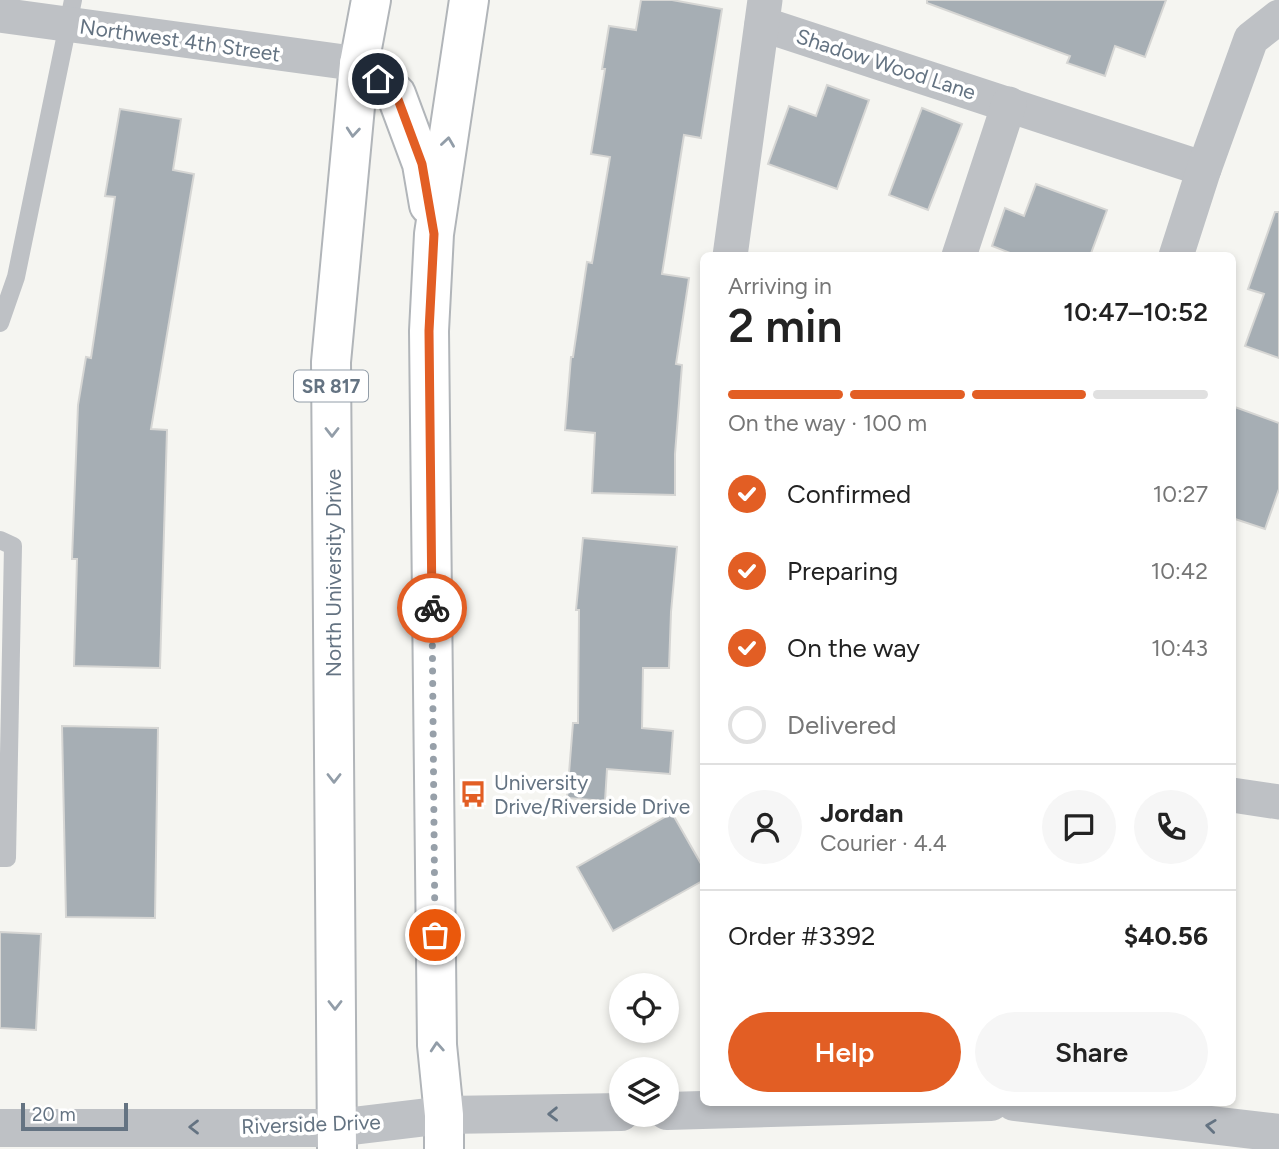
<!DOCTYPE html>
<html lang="en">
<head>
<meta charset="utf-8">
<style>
  body { margin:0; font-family:Figtree,sans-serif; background:#f6f6f6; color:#222; height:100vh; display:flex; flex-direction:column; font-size:26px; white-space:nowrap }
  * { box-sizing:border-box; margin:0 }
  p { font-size:23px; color:#767676 }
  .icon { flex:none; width:38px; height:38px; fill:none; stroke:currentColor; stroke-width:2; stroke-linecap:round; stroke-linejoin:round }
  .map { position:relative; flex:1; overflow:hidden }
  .details { position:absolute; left:700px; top:252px; width:536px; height:854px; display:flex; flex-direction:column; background:#fff; border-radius:10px; box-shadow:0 4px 10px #0003 }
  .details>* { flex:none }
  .tools { position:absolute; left:609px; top:973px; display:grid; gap:14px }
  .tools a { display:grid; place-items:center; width:70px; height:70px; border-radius:50%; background:#fff; box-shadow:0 4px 10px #0003; font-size:35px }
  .scale { position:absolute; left:21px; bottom:18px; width:107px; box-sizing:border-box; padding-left:7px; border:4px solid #647382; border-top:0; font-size:19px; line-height:24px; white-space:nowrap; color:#647382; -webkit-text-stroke:5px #fff; paint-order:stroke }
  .pin { position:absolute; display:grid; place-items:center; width:60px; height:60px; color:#fff; margin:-30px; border:4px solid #fff; border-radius:50%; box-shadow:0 2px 7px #0007 }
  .courier { position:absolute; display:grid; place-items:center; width:70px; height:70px; margin:-35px; border:5px solid #e25e24; border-radius:50%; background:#fff; color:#222; box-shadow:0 2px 9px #0007 }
  .head em { font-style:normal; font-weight:600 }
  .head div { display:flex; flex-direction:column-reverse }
  .head { display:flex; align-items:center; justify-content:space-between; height:119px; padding:0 28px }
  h1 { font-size:46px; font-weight:600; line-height:52px }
  .bar { display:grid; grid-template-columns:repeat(4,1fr); gap:10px 7px; align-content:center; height:84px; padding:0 28px }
  .bar i { height:9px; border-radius:5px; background:#e0e0e0 }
  .bar .selected { background:#e25e24 }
  .bar p { grid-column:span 4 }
  .line { display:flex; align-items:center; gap:18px; padding:0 28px; border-top:2px solid #e0e0e0 }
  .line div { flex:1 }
  .round { display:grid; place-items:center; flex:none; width:74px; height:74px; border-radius:37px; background:#f6f6f6 }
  ol { padding:0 28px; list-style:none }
  li { display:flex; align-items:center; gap:21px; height:77px }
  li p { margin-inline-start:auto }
  li .icon { padding:7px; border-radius:50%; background:#e25e24; color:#fff; stroke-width:4 }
  li:last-child { color:#767676 }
  li i { width:38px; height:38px; border:4px solid #e0e0e0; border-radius:50% }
  .cta { display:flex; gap:14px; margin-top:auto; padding:14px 28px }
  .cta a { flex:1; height:80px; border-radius:42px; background:#e25e24; color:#fff; font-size:28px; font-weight:600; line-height:80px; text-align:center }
  .cta a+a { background:#f6f6f6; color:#222 }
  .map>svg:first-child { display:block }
  .building { fill:#a6aeb4; stroke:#d6d6d4; stroke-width:2 }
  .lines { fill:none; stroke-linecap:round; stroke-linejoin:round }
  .primary-casing { stroke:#b1b5b9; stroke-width:42 }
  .service { stroke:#bec1c5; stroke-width:18 }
  .minor { stroke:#bec1c5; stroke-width:35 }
  .tertiary { stroke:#bec1c5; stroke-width:38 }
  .primary { stroke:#fff; stroke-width:38 }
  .oneway { stroke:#929da8 }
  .oneway2 { stroke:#647382 }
  .done { stroke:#97a0a9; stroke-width:7; stroke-dasharray:0 12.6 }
  .route { stroke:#e25e24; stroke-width:9 }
  .labels { text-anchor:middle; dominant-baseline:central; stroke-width:7; stroke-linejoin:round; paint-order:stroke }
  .shield { fill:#fff; stroke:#929da8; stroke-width:2 }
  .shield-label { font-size:19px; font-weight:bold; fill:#647382 }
  .street-label { font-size:21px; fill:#647382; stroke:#fff }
  .poi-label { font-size:21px; fill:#647382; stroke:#fff; text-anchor:start }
</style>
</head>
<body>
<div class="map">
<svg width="1279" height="1149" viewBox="0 0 1279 1149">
  <rect width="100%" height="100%" fill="#f5f5f1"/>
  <g class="building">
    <polygon points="641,0 672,0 722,9 701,138 684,135 662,274 689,278 676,364 682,365 675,454 675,495 592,493 595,433 565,430 571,357 573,357 587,262 592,263 610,157 591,154 605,69 602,69 609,26 636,30"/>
    <polygon points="927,0 1166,0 1145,57 1115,46 1105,76 1067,63 1070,56 927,3"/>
    <polygon points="827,85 869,100 837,189 768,164 789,106 816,116"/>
    <polygon points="922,108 962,124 928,210 889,195"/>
    <polygon points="120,109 181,119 173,170 194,174 151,429 167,430 160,668 74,666 77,559 72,559 78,405 86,357 91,358 115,197 105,196"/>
    <polygon points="1036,184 1107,210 1090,256 1018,256 992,246 1005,208 1024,216"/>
    <polygon points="1275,212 1279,212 1279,358 1245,346 1264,294 1248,289"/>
    <polygon points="1232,406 1279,423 1279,489 1265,529 1232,518"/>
    <polygon points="583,538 677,547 671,612 669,668 643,668 642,728 673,731 670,774 607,769 605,801 567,798 573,723 578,723 579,610 576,610"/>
    <polygon points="62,726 158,728 155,918 66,917"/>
    <polygon points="672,813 704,869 704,880 613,931 577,867"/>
    <polygon points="0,932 41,934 36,1030 0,1028"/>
  </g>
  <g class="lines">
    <defs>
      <g id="primary">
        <polyline points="359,64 396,94 422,164 429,205"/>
        <polyline points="337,1149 331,362 359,64 371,0"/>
        <polyline points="444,1149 444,1115 437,1045 429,331 434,234 469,0"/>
      </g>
    </defs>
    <use href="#primary" class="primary-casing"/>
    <g class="service">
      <polyline points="0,323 16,277 73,0"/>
      <polyline points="0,540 13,546 7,858 0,858"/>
    </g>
    <g class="minor">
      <polyline points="0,15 359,64"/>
      <polyline points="762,24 1204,169"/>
      <polyline points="730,256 765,0"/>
      <polyline points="959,256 1009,104"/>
      <polyline points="1176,256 1204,169 1251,39 1279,17"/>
      <polyline points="1232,795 1279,802"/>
    </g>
    <g class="tertiary">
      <polyline points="1014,1102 1279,1133"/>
      <polyline points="667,1111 991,1102"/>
      <polyline points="0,1128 336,1128 444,1115 621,1112"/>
    </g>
    <use href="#primary" class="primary"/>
  </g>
  <defs><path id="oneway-chevron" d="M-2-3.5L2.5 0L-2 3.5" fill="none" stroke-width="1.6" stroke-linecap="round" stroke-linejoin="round" transform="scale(1.75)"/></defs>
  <g class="oneway">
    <use href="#oneway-chevron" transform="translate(353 132) rotate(95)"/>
    <use href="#oneway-chevron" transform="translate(448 142) rotate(-82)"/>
    <use href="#oneway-chevron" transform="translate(332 432) rotate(90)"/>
    <use href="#oneway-chevron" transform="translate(334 778) rotate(90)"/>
    <use href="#oneway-chevron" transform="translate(335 1005) rotate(90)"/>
    <use href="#oneway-chevron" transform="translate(437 1047) rotate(-94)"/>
  </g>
  <g class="oneway2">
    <use href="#oneway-chevron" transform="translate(553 1114) rotate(179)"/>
    <use href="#oneway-chevron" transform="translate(1211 1126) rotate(-173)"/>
    <use href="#oneway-chevron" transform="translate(194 1127) rotate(180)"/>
  </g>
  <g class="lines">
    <polyline class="done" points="432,608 435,935"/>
    <polyline class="route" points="378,79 396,94 422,164 434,234 429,331 432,608"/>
  </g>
  <defs>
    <symbol id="bus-bare" viewBox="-9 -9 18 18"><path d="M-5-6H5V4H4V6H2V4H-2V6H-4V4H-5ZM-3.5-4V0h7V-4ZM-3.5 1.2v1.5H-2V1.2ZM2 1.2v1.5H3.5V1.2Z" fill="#e25e24" stroke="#fff" stroke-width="2.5" paint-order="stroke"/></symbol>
  </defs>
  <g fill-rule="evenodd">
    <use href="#bus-bare" x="454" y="775" width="38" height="38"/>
  </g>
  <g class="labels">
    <rect class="shield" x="294" y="370.5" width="74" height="31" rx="5"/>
    <g class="shield-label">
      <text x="331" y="386">SR 817</text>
    </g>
    <g class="street-label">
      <text transform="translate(180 40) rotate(8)">Northwest 4th Street</text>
      <text transform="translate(886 64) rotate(18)">Shadow Wood Lane</text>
      <text transform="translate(333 573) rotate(-90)">North University Drive</text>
      <text transform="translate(311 1124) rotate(-2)">Riverside Drive</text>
    </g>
    <g class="poi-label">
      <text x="494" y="782">University<tspan x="494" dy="24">Drive/Riverside Drive</tspan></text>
    </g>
  </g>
</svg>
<div class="tools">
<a><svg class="icon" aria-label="locate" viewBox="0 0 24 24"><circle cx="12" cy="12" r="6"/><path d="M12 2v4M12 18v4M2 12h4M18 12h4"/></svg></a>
<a><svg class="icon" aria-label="layers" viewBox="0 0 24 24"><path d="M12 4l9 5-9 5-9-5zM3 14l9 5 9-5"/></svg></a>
</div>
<div class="scale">20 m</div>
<div class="pin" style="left:435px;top:935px;background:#ea580c"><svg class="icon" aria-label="bag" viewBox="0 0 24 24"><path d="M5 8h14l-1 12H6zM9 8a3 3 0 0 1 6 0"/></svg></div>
<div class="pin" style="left:378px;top:79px;background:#1f2937"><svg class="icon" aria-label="home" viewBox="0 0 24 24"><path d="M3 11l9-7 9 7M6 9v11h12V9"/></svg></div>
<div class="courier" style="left:432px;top:608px"><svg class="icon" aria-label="bike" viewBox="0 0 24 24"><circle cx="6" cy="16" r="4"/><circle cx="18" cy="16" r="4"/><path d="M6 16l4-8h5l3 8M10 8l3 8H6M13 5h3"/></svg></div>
<section class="details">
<div class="head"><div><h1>2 min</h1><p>Arriving in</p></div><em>10:47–10:52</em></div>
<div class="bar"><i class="selected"></i><i class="selected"></i><i class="selected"></i><i></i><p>On the way · 100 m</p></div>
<ol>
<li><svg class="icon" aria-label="check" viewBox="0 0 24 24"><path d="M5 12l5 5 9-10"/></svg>Confirmed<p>10:27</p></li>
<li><svg class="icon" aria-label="check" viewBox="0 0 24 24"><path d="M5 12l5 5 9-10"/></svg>Preparing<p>10:42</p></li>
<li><svg class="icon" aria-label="check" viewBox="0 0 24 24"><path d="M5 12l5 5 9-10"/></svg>On the way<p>10:43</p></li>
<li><i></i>Delivered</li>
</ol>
<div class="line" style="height:126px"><a class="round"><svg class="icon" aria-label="person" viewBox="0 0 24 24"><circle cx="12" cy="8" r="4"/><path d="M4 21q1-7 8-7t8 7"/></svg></a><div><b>Jordan</b><p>Courier · 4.4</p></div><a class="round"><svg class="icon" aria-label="chat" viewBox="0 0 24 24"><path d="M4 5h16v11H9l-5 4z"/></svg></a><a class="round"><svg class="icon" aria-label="phone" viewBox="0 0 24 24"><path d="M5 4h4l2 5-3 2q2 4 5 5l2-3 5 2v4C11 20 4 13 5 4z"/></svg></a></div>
<div class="line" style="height:91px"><div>Order #3392</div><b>$40.56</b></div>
<div class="cta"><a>Help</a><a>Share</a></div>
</section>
</div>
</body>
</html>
